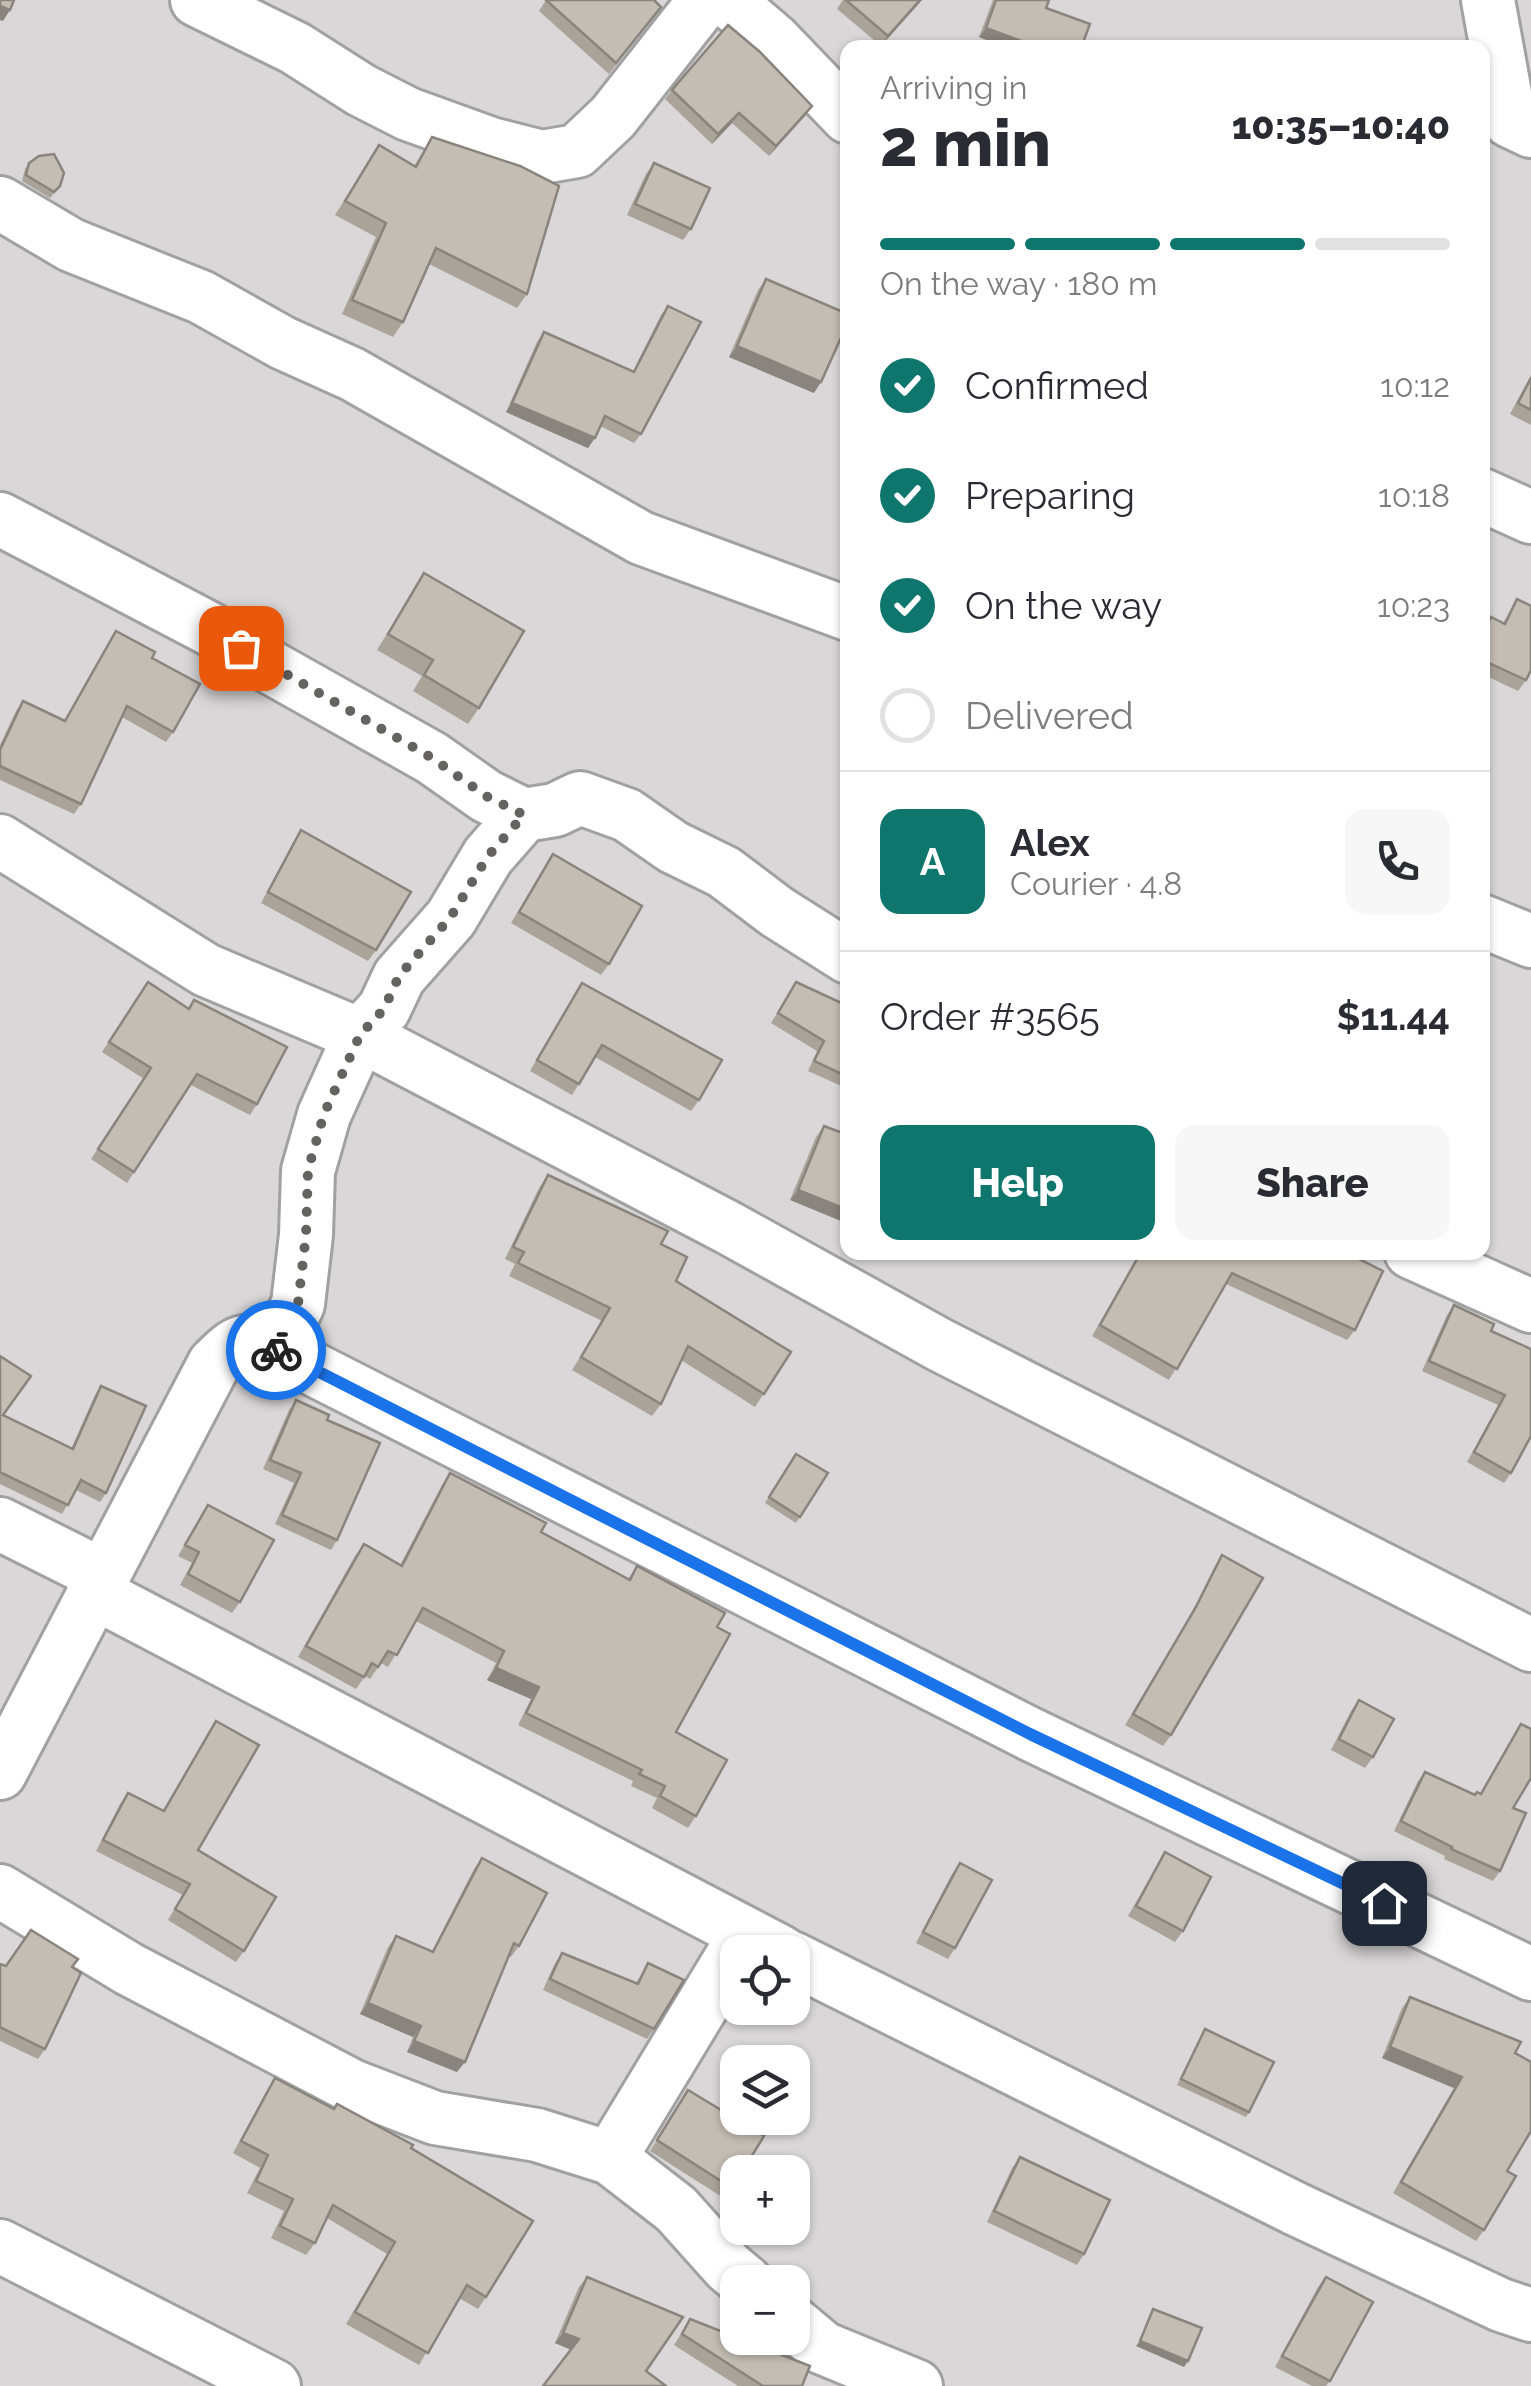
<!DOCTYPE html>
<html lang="en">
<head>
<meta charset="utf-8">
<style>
  body { margin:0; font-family:Raleway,sans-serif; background:#f7f7f7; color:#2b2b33; height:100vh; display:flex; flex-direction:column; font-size:38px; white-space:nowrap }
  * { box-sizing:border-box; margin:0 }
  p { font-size:32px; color:#7c7c81 }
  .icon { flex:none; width:55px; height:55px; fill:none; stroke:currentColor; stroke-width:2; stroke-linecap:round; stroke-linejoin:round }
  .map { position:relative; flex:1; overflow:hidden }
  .panel { position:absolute; left:840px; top:40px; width:650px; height:1220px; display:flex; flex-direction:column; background:#fff; border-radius:20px; box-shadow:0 2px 8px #0004 }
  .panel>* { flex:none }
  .tools { position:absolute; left:720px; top:1935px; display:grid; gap:20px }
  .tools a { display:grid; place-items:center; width:90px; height:90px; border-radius:20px; background:#fff; box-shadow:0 2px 8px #0004; font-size:50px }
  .pin { position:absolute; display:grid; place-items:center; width:85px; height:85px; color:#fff; margin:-42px; border-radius:20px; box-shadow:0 5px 15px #0006 }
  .courier { position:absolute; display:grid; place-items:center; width:100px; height:100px; margin:-50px; border:8px solid #1a73e8; border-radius:50%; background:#fff; color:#222; box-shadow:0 2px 12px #0007 }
  .head em { font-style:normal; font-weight:800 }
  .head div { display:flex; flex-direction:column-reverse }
  .head { display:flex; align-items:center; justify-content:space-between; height:170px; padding:0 40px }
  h1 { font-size:65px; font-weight:800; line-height:75px }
  .bar { display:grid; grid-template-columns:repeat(4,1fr); gap:15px 10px; align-content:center; height:120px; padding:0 40px }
  .bar i { height:12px; border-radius:8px; background:#e1e1e2 }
  .bar .current { background:#0f766e }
  .bar p { grid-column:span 4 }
  .line { display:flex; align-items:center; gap:25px; padding:0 40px; border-top:2px solid #e1e1e2 }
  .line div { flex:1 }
  .round { display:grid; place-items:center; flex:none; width:105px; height:105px; border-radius:20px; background:#f7f7f7 }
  ol { padding:0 40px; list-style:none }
  li { display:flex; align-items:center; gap:30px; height:110px }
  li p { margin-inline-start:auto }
  li .icon { padding:10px; border-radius:50%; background:#0f766e; color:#fff; stroke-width:4 }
  li:last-child { color:#7c7c81 }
  li i { width:55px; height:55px; border:5px solid #e1e1e2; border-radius:50% }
  .cta { display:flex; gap:20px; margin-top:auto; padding:20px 40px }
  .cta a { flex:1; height:115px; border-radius:20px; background:#0f766e; color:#fff; font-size:40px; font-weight:800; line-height:115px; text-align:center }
  .cta a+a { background:#f7f7f7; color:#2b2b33 }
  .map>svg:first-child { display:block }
  .residential { fill:#d9d7d7; fill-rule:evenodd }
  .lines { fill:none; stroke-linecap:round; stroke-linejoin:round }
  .street-casing { stroke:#a1a1a1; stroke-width:58 }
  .street { stroke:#fff; stroke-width:52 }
  .wall { fill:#a9a39a }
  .shaded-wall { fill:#89847d }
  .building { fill:#c4bdb3; stroke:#89847d; stroke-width:2.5 }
  .done { stroke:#64635f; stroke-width:10; stroke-dasharray:0 18 }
  .route { stroke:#1a73e8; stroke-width:12 }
</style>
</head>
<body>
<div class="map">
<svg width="1531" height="2386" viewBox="0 0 1531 2386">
  <rect width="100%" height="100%" fill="#edeadf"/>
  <path class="residential" d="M0 0H1531V2386H0ZM848 48H1482V1252H848ZM738 1952H792V2008H738ZM738 2062H792V2118H738ZM738 2172H792V2228H738ZM738 2282H792V2338H738Z"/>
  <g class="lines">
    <defs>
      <g id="street">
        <polyline points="197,0 295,48 361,90 408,114 491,144 542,157 577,151 613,117 705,0"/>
        <polyline points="727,0 774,40 848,117"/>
        <polyline points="1488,0 1510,121 1531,131"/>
        <polyline points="0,203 71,245 201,297 283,343 352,374 641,538 848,614"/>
        <polyline points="1482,495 1531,517"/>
        <polyline points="0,519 210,629 272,668 432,758 486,796 524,815 555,810 580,798 627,815 673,847 724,872 777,912 848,957"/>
        <polyline points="524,815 488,856 451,918 399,977 384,1009 360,1035 324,1115 308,1171 306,1235 298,1304 276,1350 1030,1734 1531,1974"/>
        <polyline points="0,841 206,970 360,1035 729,1228 940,1345 1531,1645"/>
        <polyline points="1482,921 1531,941"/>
        <polyline points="1411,1252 1531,1306"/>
        <polyline points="0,1524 102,1575"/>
        <polyline points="93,1592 781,1952"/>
        <path d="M0 1773 214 1364C238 1340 244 1335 276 1350"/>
        <polyline points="0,1891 129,1969 352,2086 435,2118 537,2135 610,2158 676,2209 728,2267 746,2282"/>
        <polyline points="792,1958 1296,2209 1501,2305 1531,2315"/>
        <polyline points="610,2158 745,1935"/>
        <polyline points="0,2246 274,2386"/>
        <polyline points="792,2322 823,2348 916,2386"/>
      </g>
    </defs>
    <use href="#street" class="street-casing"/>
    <use href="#street" class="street"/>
  </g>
  <g class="wall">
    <polygon points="546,0 653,17 609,74 539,11"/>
    <polygon points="843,0 922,0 881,46 837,9"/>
    <polygon points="993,0 1049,0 1046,8 1081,48 1007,48 979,37"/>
    <polygon points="672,90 812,106 769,156 732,123 712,144 665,99"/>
    <polygon points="432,137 527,294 517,308 429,264 403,322 393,337 342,314 376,237 335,215 379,145 414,166"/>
    <polygon points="29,163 56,191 50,198 22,181 25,169"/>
    <polygon points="654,163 691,229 683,240 627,215 646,174"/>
    <polygon points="766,279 814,393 729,357 758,290"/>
    <polygon points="668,306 641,434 634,443 600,426 588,448 506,412 537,342 544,332 633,371 661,315"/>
    <polygon points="1531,375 1531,425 1510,414"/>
    <polygon points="424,573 479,708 468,724 413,691 422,676 377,650"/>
    <polygon points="1517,599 1526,680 1518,691 1482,674 1482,631 1491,617 1503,623"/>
    <polygon points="116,631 152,658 173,732 166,742 122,717 81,804 74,814 0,780 0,745 16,711 23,701 64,721"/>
    <polygon points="301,830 376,950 368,961 261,903 294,841"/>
    <polygon points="553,854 609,964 601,975 511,923"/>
    <polygon points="148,982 188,1008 194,1000 257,1104 250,1115 191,1085 127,1183 91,1159 144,1079 102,1052"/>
    <polygon points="796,982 848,1006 848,1089 808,1071 817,1051 771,1023"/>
    <polygon points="582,983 699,1100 691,1111 595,1057 572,1095 530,1071"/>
    <polygon points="824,1126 848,1135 790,1200 816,1137"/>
    <polygon points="548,1175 661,1244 676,1281 791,1352 755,1407 681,1360 661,1404 652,1416 572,1370 602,1321 509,1276 515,1264 505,1259 539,1188"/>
    <polygon points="1140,1252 1345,1252 1355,1330 1347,1340 1226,1284 1169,1380 1092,1336"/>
    <polygon points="1454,1305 1491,1331 1531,1349 1511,1473 1504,1483 1467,1462 1498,1405 1422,1371 1447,1315"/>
    <polygon points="0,1356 3,1415 71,1449 95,1395 101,1386 106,1493 100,1502 76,1490 62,1514 0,1484"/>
    <polygon points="296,1400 327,1420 337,1540 331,1550 275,1524 294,1483 263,1469 289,1410"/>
    <polygon points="796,1454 828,1473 796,1523 765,1503"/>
    <polygon points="450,1473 541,1532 628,1579 637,1566 717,1627 676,1732 696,1816 688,1828 652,1808 657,1798 631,1786 633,1781 518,1725 531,1699 487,1680 496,1663 416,1621 388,1667 381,1663 370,1679 365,1676 356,1689 298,1657 355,1556 364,1544 400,1565 442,1485"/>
    <polygon points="208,1505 240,1602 232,1613 180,1585 192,1563 178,1556"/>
    <polygon points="1222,1555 1171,1735 1163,1746 1125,1725 1189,1618 1215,1566"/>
    <polygon points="1359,1700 1373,1757 1365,1768 1331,1750 1351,1711"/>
    <polygon points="216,1721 198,1850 244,1951 236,1962 168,1920 183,1895 96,1851 120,1804 128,1793 163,1811"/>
    <polygon points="1521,1724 1513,1808 1500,1871 1493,1881 1444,1859 1445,1856 1394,1831 1418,1781 1425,1772 1474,1795 1480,1793"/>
    <polygon points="1165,1852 1183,1931 1175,1942 1128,1916"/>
    <polygon points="482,1858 519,1946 511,1957 509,1956 457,2072 407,2052 413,2037 360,2014 388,1947 396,1936 432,1951 474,1869"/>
    <polygon points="960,1863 955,1948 948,1959 916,1943 952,1874"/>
    <polygon points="562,1953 636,1983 648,1963 654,2029 647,2039 543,1990 555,1963"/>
    <polygon points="0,1964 6,1966 72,1967 45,2049 38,2059 0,2041"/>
    <polygon points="1410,1997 1515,2053 1507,2171 1484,2230 1476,2241 1393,2193 1454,2088 1382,2058 1402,2008"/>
    <polygon points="1205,2029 1249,2112 1246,2117 1177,2085"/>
    <polygon points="275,2078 411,2148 486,2297 478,2309 459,2298 419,2365 346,2324 387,2254 327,2218 315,2243 306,2255 271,2238 284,2211 247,2193 260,2168 233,2153 267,2090"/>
    <polygon points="688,2090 738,2180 725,2199 650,2151"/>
    <polygon points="1020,2157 1084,2254 1077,2265 987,2222 1012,2168"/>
    <polygon points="587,2277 571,2350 555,2343 579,2287"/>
    <polygon points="1326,2277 1330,2381 1326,2386 1312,2386 1275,2367 1318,2287"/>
    <polygon points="690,2319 802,2386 738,2386 674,2345"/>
  </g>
  <g class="shaded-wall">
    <polygon points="920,0 922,0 881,46 888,36"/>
    <polygon points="0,6 10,10 3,21 0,20"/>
    <polygon points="986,28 1040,48 1007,48 979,37"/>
    <polygon points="812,106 805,116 769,156 776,146"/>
    <polygon points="739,113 732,123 712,144 718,134"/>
    <polygon points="737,346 821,382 814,393 729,357"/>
    <polygon points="512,403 595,438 588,448 506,412"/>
    <polygon points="798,1190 848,1210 848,1224 790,1200"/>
    <polygon points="496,1668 539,1687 531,1699 487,1680"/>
    <polygon points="368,2003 421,2026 413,2037 360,2014"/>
    <polygon points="414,2041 465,2062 457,2072 407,2052"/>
    <polygon points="1390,2047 1462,2077 1454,2088 1382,2058"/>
    <polygon points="563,2333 579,2339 572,2350 555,2343"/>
    <polygon points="1140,2341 1188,2361 1184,2367 1136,2346"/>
  </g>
  <g class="building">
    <polygon points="0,0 14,0 10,10 0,6"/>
    <polygon points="546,0 654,0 661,7 616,63"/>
    <polygon points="846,0 920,0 888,36"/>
    <polygon points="996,0 1049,0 1046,8 1090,24 1081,48 1040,48 986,28"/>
    <polygon points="728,25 760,52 812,106 776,146 739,113 718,134 672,90"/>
    <polygon points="432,137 520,166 559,186 527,294 436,248 403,322 352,300 386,223 345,201 379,145 416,167"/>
    <polygon points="54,154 64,173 60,186 54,192 26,175 29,163 39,156"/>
    <polygon points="654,163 710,188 691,229 635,204"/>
    <polygon points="766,279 848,314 848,322 821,382 737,346"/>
    <polygon points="668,306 701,322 641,434 605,416 595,438 512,403 544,332 634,372"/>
    <polygon points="1531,378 1531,410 1518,403"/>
    <polygon points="424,573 524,631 479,708 424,675 433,660 388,634"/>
    <polygon points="1517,599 1531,606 1531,670 1526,680 1482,660 1482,635 1491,617 1505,624"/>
    <polygon points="116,631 155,652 152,658 200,684 173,732 127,706 81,804 0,766 0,750 23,701 65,721"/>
    <polygon points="301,830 411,892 376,950 268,892"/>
    <polygon points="553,854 642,906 609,964 519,912"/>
    <polygon points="148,982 189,1009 194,1000 287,1047 257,1104 197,1074 134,1172 98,1149 151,1068 109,1042"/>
    <polygon points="796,982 848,1006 848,1077 814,1061 824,1041 778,1013"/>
    <polygon points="582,983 722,1060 699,1100 602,1045 579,1084 537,1060"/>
    <polygon points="824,1126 848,1135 848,1210 798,1190"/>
    <polygon points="548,1175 668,1231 661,1244 687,1257 676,1281 791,1352 764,1394 688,1346 661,1404 581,1357 610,1308 518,1263 524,1252 513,1247"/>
    <polygon points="1141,1252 1345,1252 1383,1271 1355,1330 1232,1273 1177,1369 1100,1325"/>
    <polygon points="1454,1305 1494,1324 1491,1331 1531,1349 1531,1436 1511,1473 1474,1452 1505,1395 1429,1361"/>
    <polygon points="0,1356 31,1376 3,1415 73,1449 101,1386 146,1406 106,1493 81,1480 68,1505 0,1472"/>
    <polygon points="296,1400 329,1415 327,1420 380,1443 337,1540 282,1515 301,1473 270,1460"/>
    <polygon points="796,1454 828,1473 800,1517 769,1497"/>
    <polygon points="450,1473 546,1523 541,1532 630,1580 637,1566 725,1613 717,1627 730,1634 676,1732 727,1760 696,1816 660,1796 665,1786 639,1774 642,1770 526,1713 539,1687 496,1668 504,1651 423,1608 397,1655 388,1651 378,1667 372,1663 364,1677 306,1646 364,1544 402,1566"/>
    <polygon points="208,1505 274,1540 240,1602 188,1574 199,1552 185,1545"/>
    <polygon points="1222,1555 1263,1578 1171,1735 1133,1714 1196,1607"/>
    <polygon points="1359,1700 1394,1719 1373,1757 1339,1739"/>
    <polygon points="216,1721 259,1745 198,1850 276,1897 244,1951 175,1909 190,1884 103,1840 128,1793 164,1811"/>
    <polygon points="1521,1724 1531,1729 1531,1778 1513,1808 1526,1813 1500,1871 1451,1849 1452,1847 1401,1821 1425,1772 1475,1795 1477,1792 1481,1794"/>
    <polygon points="1165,1852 1211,1877 1183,1931 1136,1906"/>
    <polygon points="482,1858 547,1893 519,1946 514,1943 465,2062 414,2041 421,2026 368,2003 396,1936 433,1952"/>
    <polygon points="960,1863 992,1880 955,1948 923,1932"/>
    <polygon points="31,1930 78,1959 72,1967 81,1973 45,2049 0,2027 0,1964 6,1966"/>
    <polygon points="562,1953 638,1984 648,1963 684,1980 654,2029 550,1979"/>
    <polygon points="1410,1997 1521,2042 1515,2053 1531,2062 1531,2131 1507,2171 1516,2176 1484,2230 1401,2182 1462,2077 1390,2047"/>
    <polygon points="1205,2029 1274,2062 1249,2112 1181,2079"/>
    <polygon points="275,2078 334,2109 337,2104 413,2145 411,2148 533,2221 486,2297 467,2285 428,2353 355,2312 395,2242 333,2205 315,2243 280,2226 293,2199 256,2181 268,2155 241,2141"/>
    <polygon points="688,2090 764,2136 742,2172 738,2172 738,2180 732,2188 657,2140"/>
    <polygon points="1020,2157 1110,2200 1084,2254 994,2211"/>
    <polygon points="587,2277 683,2317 646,2371 666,2386 543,2386 579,2339 563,2333"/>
    <polygon points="1326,2277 1373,2302 1330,2381 1282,2356"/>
    <polygon points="1153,2309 1202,2328 1188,2361 1140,2341"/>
    <polygon points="690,2319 810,2366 802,2386 763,2386 682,2334"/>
  </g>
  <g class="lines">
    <polyline class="done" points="241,648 432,758 486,796 524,815 488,856 450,918 399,976 384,1009 360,1035 324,1114 308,1170 306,1235 298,1304 276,1350"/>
    <polyline class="route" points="276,1350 1030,1734 1384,1903"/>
  </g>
</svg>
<div class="tools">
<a><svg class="icon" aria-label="locate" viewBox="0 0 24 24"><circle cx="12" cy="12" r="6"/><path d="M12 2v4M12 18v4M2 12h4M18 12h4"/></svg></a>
<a><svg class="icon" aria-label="layers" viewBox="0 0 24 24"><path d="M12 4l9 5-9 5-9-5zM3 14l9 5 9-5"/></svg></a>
<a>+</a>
<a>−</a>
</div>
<div class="pin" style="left:241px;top:648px;background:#ea580c"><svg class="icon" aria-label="bag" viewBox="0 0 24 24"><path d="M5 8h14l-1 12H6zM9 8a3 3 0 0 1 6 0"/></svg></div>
<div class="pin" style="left:1384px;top:1903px;background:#1f2937"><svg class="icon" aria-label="home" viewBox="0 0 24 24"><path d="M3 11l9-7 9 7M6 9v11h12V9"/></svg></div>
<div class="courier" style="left:276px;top:1350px"><svg class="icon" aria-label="bike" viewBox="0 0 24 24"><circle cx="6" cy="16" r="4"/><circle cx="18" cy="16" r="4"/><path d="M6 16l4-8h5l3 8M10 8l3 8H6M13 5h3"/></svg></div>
<section class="panel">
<div class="head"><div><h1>2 min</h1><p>Arriving in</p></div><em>10:35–10:40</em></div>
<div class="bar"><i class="current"></i><i class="current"></i><i class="current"></i><i></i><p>On the way · 180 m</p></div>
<ol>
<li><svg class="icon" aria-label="check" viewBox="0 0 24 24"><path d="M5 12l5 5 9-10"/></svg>Confirmed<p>10:12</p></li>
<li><svg class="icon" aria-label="check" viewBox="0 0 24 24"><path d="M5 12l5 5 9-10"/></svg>Preparing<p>10:18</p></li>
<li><svg class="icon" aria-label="check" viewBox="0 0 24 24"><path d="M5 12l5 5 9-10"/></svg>On the way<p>10:23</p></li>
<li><i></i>Delivered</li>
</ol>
<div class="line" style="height:180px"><b class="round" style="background:#0f766e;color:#fff">A</b><div><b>Alex</b><p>Courier · 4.8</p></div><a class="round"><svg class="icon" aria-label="phone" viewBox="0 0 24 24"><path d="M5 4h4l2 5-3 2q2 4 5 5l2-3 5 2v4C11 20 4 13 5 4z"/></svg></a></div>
<div class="line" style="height:130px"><div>Order #3565</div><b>$11.44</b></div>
<div class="cta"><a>Help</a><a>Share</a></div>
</section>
</div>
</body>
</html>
